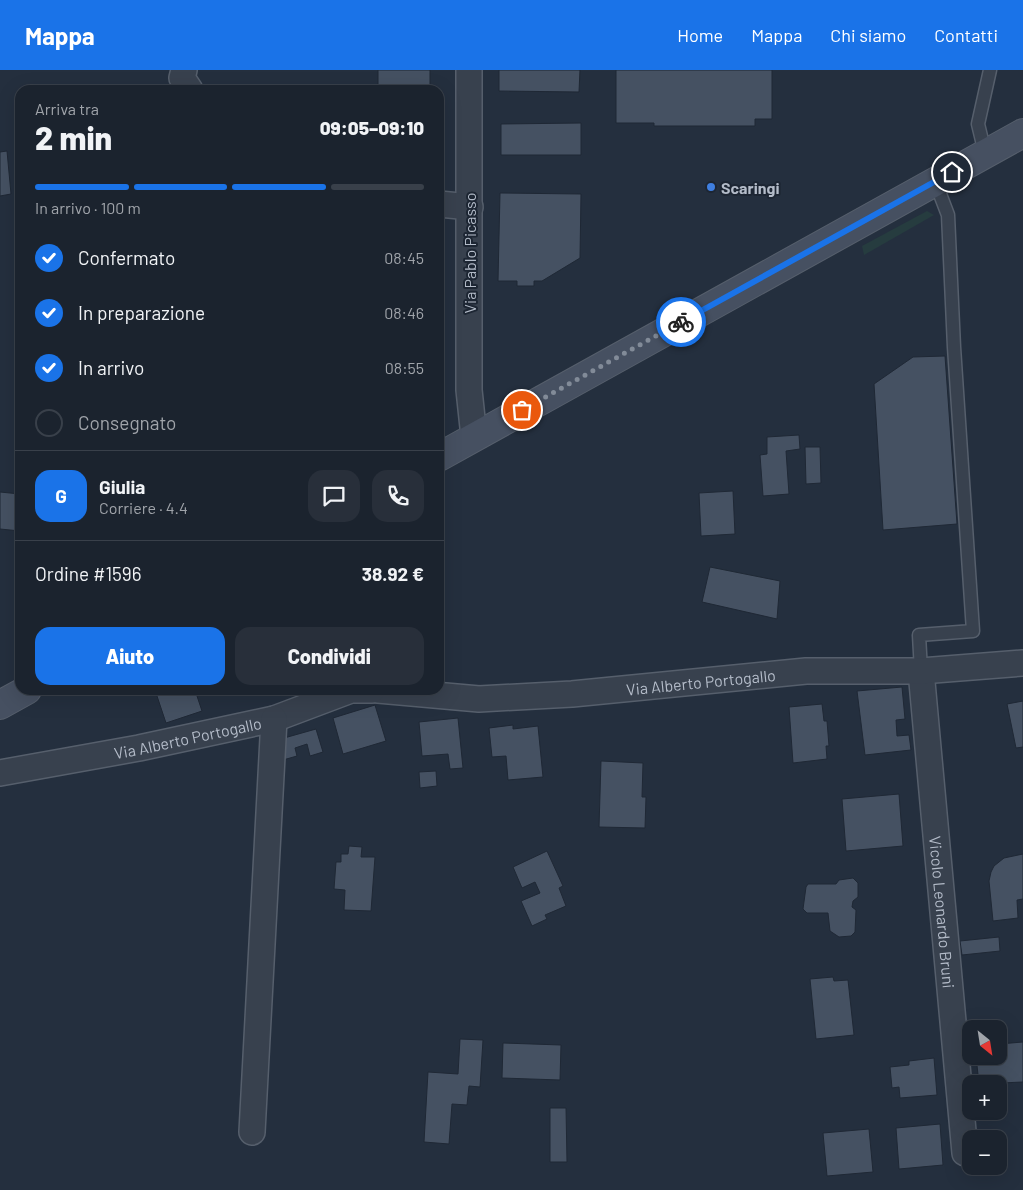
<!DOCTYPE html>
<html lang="it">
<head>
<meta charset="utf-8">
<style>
  body { margin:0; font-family:Barlow,sans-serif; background:#282f3a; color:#f1f3f6; height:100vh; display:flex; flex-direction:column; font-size:19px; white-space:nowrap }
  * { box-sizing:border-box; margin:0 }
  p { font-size:16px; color:#a0a4aa }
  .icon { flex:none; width:28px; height:28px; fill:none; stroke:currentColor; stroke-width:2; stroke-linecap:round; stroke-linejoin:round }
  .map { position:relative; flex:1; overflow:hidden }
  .sheet { position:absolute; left:15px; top:15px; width:429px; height:610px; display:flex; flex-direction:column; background:#1b232e; border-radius:15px; box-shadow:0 5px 20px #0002,0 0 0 1px #39404a }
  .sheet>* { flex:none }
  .needle { width:32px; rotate:150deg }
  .fabs { position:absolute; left:962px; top:950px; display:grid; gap:10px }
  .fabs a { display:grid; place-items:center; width:45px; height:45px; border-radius:10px; background:#1b232e; box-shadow:0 5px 20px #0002,0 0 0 1px #39404a; font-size:25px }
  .pin { position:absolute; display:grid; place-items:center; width:42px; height:42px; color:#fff; margin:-21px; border:2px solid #fff; border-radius:50%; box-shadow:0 1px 5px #0007 }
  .courier { position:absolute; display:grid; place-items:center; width:50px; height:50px; margin:-25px; border:4px solid #1a73e8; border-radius:50%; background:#fff; color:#222; box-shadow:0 1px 6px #0007 }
  .overview em { font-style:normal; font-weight:800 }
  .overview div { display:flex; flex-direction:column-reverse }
  .overview { display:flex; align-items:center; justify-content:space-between; height:85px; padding:0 20px }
  h1 { font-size:32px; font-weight:800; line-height:38px }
  .bar { display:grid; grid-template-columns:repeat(4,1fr); gap:8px 5px; align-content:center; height:60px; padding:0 20px }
  .bar i { height:6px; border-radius:4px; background:#39404a }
  .bar .on { background:#1a73e8 }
  .bar p { grid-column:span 4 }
  .line { display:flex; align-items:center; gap:12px; padding:0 20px; border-top:1px solid #39404a }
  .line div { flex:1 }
  .round { display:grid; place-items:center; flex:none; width:52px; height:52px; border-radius:15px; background:#282f3a }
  ol { padding:0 20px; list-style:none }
  li { display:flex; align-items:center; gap:15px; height:55px }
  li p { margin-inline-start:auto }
  li .icon { padding:5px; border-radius:50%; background:#1a73e8; color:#fff; stroke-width:4 }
  li:last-child { color:#a0a4aa }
  li i { width:28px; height:28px; border:2px solid #39404a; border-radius:50% }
  .cta { display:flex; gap:10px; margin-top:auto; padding:10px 20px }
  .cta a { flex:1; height:58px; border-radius:15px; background:#1a73e8; color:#fff; font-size:20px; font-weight:800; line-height:58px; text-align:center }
  .cta a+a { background:#282f3a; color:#f1f3f6 }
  header { display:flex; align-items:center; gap:30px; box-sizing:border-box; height:70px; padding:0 25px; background:#1a73e8; color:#fff }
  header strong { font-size:24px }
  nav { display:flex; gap:28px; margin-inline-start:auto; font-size:18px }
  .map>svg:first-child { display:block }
  .green { fill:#263c3f }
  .building { fill:#455162; stroke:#1f2835 }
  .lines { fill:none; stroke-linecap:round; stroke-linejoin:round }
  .service-casing { stroke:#565f6c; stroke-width:15 }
  .minor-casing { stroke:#565f6c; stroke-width:28 }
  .secondary-casing { stroke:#565f6c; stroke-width:30 }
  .service { stroke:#38414e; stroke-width:12 }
  .minor { stroke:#38414e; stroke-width:25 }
  .secondary { stroke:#465061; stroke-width:28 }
  .done { stroke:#828b98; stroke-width:5; stroke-dasharray:0 9 }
  .route { stroke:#1a73e8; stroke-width:6 }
  .shop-dot { fill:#3f7fe0; stroke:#1d2633; stroke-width:2 }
  .labels { text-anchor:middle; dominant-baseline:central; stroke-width:4; stroke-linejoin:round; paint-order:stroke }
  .poi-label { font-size:16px; font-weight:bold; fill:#b4bcc9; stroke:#1d2633; text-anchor:start }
  .street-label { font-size:16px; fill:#b4bcc9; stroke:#1d2633 }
</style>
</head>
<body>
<header>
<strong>Mappa</strong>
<nav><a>Home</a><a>Mappa</a><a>Chi siamo</a><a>Contatti</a></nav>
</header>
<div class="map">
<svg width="1023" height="1120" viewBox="0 0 1023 1120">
  <rect width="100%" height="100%" fill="#242f3e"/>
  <polygon class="green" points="927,141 934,145 864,185 862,176"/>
  <g class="building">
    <rect x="378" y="0" width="52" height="16"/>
    <polygon points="499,0 580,0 579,22 499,21"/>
    <polygon points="616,0 772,0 772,49 755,49 755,56 654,56 654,53 616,53"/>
    <polygon points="581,53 581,85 501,85 501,54"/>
    <polygon points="7,81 11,124 0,126 0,82"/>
    <polygon points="500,123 581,124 580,188 542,211 534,211 534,216 517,216 517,211 498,211"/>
    <polygon points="945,286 957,454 883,460 874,314 913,287"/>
    <polygon points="799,365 800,379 786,381 789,424 763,426 760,385 767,384 767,367"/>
    <polygon points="805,377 820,377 821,413 806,414"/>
    <polygon points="733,421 735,464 701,466 699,423"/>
    <polygon points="0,422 20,424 20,461 0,459"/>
    <polygon points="710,497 780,511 777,549 702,532"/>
    <polygon points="902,617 905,649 896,650 897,666 909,665 911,680 865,685 857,621"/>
    <polygon points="155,620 195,620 202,641 166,653"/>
    <polygon points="1023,631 1023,677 1016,678 1007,634"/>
    <polygon points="822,634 824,651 827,651 829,676 826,676 827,689 793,693 789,637"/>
    <polygon points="375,635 386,671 343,684 333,648"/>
    <polygon points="458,648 463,698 450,699 448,684 422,686 419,652"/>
    <polygon points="513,655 513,659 538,656 543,707 508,710 506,686 492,687 489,658"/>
    <polygon points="316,659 323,682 310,686 307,674 295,678 297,686 283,690 277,670"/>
    <polygon points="601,691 643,693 642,727 646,727 645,758 599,757"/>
    <polygon points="436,701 437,716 420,718 419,702"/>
    <polygon points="899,724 903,776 846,781 842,729"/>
    <polygon points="349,776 362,777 361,787 375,787 371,841 344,840 345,820 334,819 336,792 341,792 341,784 348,784"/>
    <polygon points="547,781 563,816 559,818 566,836 545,845 547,849 532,856 521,831 540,823 535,812 522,818 513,797"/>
    <polygon points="1023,784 1023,829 1017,830 1018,848 993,851 989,811 991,802 994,796 1004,788"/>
    <polygon points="853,808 858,813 858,827 853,831 852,837 856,840 855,862 851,866 839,867 830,861 828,843 807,843 803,839 806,817 808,814 836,814 839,810"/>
    <polygon points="999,867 1000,881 962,885 960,871"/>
    <polygon points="833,907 834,911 848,910 854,965 816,969 810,909"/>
    <polygon points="460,969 483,970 480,1017 469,1016 467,1035 452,1034 449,1074 424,1072 428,1002 458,1004"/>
    <polygon points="1023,972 1023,1012 979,1014 976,986 999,986 999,974"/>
    <polygon points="503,973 561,975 560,1010 502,1008"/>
    <polygon points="934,988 937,1025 900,1028 899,1017 892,1018 890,997 909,995 909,991"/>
    <polygon points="550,1038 566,1038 567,1092 550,1092"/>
    <polygon points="940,1054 943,1095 899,1099 896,1058"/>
    <polygon points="869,1059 873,1102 827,1106 823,1063"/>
  </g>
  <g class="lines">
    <defs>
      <g id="service">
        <polyline points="985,83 978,54 990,0"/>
        <polyline points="921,601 919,565 973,561 954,277 948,145 935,111"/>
      </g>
      <g id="minor">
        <polyline points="184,0 182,8 190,20"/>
        <polyline points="469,0 469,320 474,367"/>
        <polyline points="439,134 470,137"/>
        <path id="s1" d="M921 601 965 1083"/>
        <path id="s2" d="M378 620 479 629 572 624 806 601H921L1023 593"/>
        <path id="s3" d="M0 703 139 678 274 649 351 620H372"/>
        <polyline points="252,1062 274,649"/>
      </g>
      <g id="secondary">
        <polyline points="439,387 1023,63"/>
        <polyline points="0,635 27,620"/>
      </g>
    </defs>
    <use href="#service" class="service-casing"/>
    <use href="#minor" class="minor-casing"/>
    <use href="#secondary" class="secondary-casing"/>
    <use href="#service" class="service"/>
    <use href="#minor" class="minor"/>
    <use href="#secondary" class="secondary"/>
  </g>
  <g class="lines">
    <polyline class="done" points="522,340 681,252"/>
    <polyline class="route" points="681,252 952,102"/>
  </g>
  <circle class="shop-dot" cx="711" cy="117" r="5"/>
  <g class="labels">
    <g class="poi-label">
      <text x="721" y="117">Scaringi</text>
    </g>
    <g class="street-label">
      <text transform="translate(469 183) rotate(-90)">Via Pablo Picasso</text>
      <text stroke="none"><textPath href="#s2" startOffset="324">Via Alberto Portogallo</textPath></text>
      <text stroke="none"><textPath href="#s3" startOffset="191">Via Alberto Portogallo</textPath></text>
      <text stroke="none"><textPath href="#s1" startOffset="242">Vicolo Leonardo Bruni</textPath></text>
    </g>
  </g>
</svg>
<div class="fabs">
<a><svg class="needle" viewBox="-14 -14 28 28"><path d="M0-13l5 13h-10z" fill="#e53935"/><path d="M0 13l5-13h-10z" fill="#a0a4aa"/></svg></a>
<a>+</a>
<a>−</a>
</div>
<div class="pin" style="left:522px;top:340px;background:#ea580c"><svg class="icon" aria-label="bag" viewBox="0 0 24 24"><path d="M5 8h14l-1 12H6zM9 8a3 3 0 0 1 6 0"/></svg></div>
<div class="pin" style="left:952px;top:102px;background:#1f2937"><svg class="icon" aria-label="home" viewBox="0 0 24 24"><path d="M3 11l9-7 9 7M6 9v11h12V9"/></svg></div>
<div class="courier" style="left:681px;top:252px"><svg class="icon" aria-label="bike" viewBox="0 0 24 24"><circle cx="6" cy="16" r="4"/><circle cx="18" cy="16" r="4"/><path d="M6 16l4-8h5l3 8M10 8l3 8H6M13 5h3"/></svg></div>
<section class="sheet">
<div class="overview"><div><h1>2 min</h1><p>Arriva tra</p></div><em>09:05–09:10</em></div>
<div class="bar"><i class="on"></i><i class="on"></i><i class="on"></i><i></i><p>In arrivo · 100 m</p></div>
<ol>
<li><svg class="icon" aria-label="check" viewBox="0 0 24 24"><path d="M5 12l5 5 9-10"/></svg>Confermato<p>08:45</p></li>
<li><svg class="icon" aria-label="check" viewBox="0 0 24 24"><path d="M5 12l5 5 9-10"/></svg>In preparazione<p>08:46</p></li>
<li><svg class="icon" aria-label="check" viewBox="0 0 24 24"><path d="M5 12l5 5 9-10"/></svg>In arrivo<p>08:55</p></li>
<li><i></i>Consegnato</li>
</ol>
<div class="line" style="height:90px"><b class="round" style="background:#1a73e8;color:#fff">G</b><div><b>Giulia</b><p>Corriere · 4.4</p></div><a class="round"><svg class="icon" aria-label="chat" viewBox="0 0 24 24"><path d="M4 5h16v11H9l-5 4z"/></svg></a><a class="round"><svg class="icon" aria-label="phone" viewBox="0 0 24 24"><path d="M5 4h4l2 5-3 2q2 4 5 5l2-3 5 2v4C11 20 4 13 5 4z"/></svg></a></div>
<div class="line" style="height:65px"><div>Ordine #1596</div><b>38.92 €</b></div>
<div class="cta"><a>Aiuto</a><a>Condividi</a></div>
</section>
</div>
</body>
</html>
